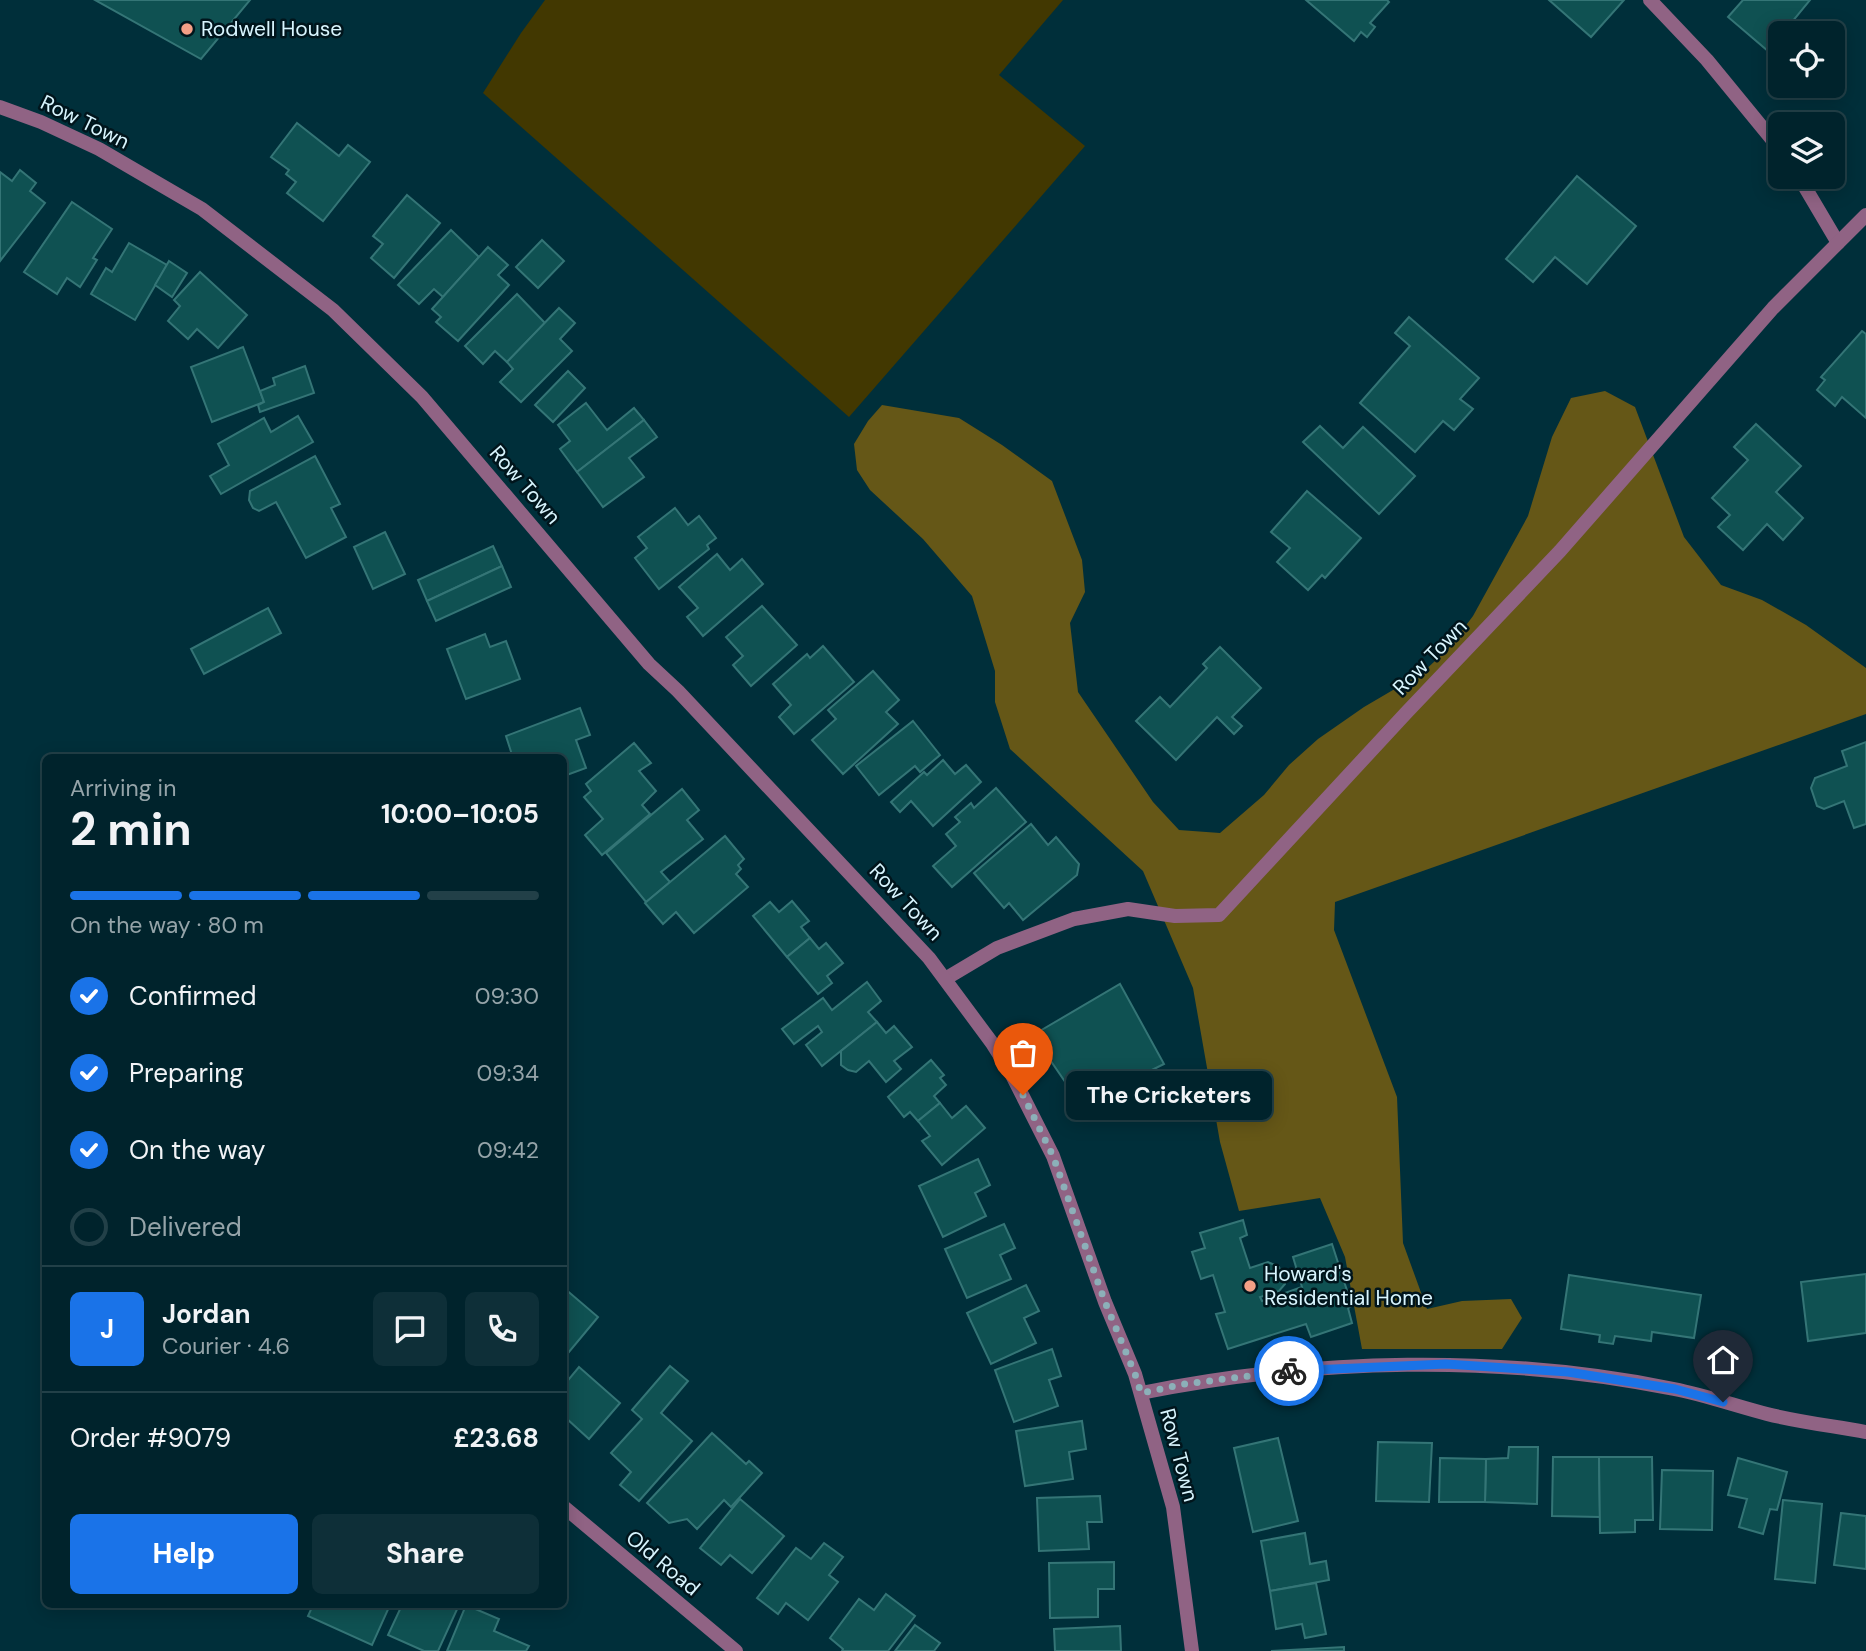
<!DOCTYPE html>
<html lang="en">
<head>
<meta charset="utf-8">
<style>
  body { margin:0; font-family:"DM Sans",sans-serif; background:#0e2f38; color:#f1f3f6; height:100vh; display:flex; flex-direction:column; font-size:26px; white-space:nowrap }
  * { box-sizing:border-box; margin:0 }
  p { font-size:23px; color:#95a4a9 }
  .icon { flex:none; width:38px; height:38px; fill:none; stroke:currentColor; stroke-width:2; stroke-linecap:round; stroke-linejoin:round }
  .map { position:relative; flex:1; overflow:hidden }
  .details { position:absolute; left:42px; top:754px; width:525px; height:854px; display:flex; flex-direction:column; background:#00232c; border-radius:10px; box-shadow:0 4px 18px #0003,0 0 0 2px #224048 }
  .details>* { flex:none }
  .tools { position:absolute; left:1768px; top:21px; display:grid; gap:14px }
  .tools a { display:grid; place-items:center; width:77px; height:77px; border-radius:10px; background:#00232c; box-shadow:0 4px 18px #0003,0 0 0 2px #224048; font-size:35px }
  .pin { position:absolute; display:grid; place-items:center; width:60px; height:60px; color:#fff; margin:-72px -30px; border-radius:50% 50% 50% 0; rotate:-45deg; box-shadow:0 0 7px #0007 }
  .pin .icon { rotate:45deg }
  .courier { position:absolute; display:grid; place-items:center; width:70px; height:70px; margin:-35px; border:5px solid #1a73e8; border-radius:50%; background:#fff; color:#222; box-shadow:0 2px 9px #0007 }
  .bubble { position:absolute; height:49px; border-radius:10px; background:#00232c; box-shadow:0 4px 18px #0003,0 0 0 2px #224048; font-size:23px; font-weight:700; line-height:49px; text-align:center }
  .overview em { font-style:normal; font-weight:700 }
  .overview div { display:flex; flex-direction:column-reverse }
  .overview { display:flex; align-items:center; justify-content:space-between; height:119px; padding:0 28px }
  h1 { font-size:46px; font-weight:700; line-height:52px }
  .bar { display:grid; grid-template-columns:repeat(4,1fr); gap:10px 7px; align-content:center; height:84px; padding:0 28px }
  .bar i { height:9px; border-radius:5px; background:#224048 }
  .bar .current { background:#1a73e8 }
  .bar p { grid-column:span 4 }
  .line { display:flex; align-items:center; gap:18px; padding:0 28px; border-top:2px solid #224048 }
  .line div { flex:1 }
  .round { display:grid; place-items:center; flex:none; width:74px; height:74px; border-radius:10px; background:#0e2f38 }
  ol { padding:0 28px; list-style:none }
  li { display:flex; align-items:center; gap:21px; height:77px }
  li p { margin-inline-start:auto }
  li .icon { padding:7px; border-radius:50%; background:#1a73e8; color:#fff; stroke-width:4 }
  li:last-child { color:#95a4a9 }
  li i { width:38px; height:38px; border:4px solid #224048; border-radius:50% }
  .button { display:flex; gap:14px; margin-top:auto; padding:14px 28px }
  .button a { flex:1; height:80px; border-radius:10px; background:#1a73e8; color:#fff; font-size:28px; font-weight:700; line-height:80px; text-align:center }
  .button a+a { background:#0e2f38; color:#f1f3f6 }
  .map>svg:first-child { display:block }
  .green { fill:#423801 }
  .forest { fill:#655717 }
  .building { fill:#0f5152; stroke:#347576; stroke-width:2 }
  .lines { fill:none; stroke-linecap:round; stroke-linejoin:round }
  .service { stroke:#906384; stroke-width:14 }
  .minor { stroke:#906384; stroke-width:14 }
  .tertiary { stroke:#906384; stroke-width:14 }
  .done { stroke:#8cb0b9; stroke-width:7; stroke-dasharray:0 12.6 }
  .route { stroke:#1a73e8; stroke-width:9 }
  .poi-dot { fill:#f39f86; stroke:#00151c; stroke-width:2.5 }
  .labels { text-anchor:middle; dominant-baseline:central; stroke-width:5; stroke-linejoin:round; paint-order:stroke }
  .poi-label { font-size:21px; fill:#d8f5fe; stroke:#00151c; text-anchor:start }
  .street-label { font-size:21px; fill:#d8f5fe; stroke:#00151c }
</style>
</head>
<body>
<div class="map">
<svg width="1866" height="1651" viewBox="0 0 1866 1651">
  <rect width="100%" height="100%" fill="#002f3a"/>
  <polygon class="green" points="545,0 1063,0 999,75 1085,146 849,417 483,93 521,33"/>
  <polygon class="forest" points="1605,391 1635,407 1684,537 1721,585 1762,600 1806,625 1866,668 1866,714 1335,902 1334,930 1397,1097 1403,1243 1427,1309 1462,1301 1511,1299 1522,1318 1502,1349 1362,1349 1345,1257 1320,1198 1239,1211 1220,1142 1193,988 1143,871 1010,749 995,702 995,671 972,596 923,539 870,490 857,470 854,444 868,421 882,405 959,418 1002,445 1052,481 1082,560 1085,592 1070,623 1078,692 1153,802 1179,830 1220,833 1264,795 1289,765 1318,739 1364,707 1422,673 1448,649 1473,616 1528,516 1552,437 1571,398"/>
  <g class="building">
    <polygon points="95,0 250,0 201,59"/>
    <polygon points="1306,0 1387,0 1389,2 1370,23 1375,27 1367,37 1361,32 1354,41"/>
    <polygon points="1549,0 1624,0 1591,37"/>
    <polygon points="1743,0 1810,0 1783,33 1780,33 1780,37 1768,51 1728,17"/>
    <polygon points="297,123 339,156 348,145 370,162 323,221 287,193 296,182 286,174 289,170 271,157"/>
    <polygon points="20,170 36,183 30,191 45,203 0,261 0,172 12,181"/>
    <polygon points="1577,176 1636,226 1587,284 1555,257 1533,282 1506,259"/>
    <polygon points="407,195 440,223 394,278 371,258 383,244 373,236"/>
    <polygon points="72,202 112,229 93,258 97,260 80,287 67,278 57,294 24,272"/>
    <polygon points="451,230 479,257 443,297 434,289 419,304 398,285"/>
    <polygon points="542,240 564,261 538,288 516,267"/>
    <polygon points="129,243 167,265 135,320 91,294 106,268 112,272"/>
    <polygon points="488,247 508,265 498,275 509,285 458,341 436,322 441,317 432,309"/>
    <polygon points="169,261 187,273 172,297 155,285"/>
    <polygon points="200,272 247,315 218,348 197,329 188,339 168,321 180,306 174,300"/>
    <polygon points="517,294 545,323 507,362 495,351 483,364 465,346"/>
    <polygon points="559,308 575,323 560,339 572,351 521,402 500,382 513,369 507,362"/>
    <polygon points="1409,317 1479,378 1460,399 1473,409 1454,430 1443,421 1415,452 1360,403 1410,346 1395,333"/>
    <polygon points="1862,331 1866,334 1866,418 1842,397 1835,406 1817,390 1825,380 1821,377"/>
    <polygon points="243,347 264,402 212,422 191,367"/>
    <polygon points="305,366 314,393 260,412 258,405 264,402 260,391 275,385 273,378"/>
    <polygon points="568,371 585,388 553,422 535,405"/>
    <polygon points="586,403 607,430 634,408 644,420 577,472 560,449 570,441 558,425"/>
    <polygon points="298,416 313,442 221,494 210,476 229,465 218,444 264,418 271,432"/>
    <polygon points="644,420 657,437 629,458 644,477 603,507 577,472"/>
    <polygon points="1756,424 1801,466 1776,492 1803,518 1783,540 1767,524 1743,550 1718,527 1730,515 1712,498 1748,460 1734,447"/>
    <polygon points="1320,426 1343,448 1363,427 1415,476 1379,514 1303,442"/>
    <polygon points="315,456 340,504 331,508 346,537 306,558 276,502 259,511 253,508 249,500 250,491"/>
    <polygon points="1307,491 1361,538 1325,578 1322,575 1308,590 1277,562 1290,548 1271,532"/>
    <polygon points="675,508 688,525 699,516 716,538 707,545 709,549 659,589 635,558 647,548 638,537"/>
    <polygon points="385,532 405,574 373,589 354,547"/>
    <polygon points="493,546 502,566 427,601 418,580"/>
    <polygon points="717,554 730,570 742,559 763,584 703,636 687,617 698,608 679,587"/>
    <polygon points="502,566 511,587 436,621 427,601"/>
    <polygon points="762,606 797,645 751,686 733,665 743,656 726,637"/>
    <polygon points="268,608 281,633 204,674 191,649"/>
    <polygon points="485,634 490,647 506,641 520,679 466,699 447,649"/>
    <polygon points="823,646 854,682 794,734 779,717 791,705 773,684 807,654 810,658"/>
    <polygon points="1220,647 1261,688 1232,717 1242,726 1234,734 1217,717 1176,760 1136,721 1160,697 1170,707 1207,668 1203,664"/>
    <polygon points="873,671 899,700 886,712 898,724 843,774 812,740 836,719 828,710"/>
    <polygon points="580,708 590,735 576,740 586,768 564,776 564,758 513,758 506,736"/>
    <polygon points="913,721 940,755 920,772 915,766 879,795 856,766"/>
    <polygon points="1866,742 1866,824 1854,828 1844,801 1824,809 1817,806 1811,788 1815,778 1847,766 1842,751"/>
    <polygon points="634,743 651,763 639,771 656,791 642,805 650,814 602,855 585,835 603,819 584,797 591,791 586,784"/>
    <polygon points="943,760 955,774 966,765 981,782 933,826 911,801 900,812 891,802 924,772 927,775"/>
    <polygon points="996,788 1026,822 952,887 933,866 956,846 946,834 960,822 955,817 971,803 974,808"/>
    <polygon points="682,789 699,810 687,820 703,839 661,872 670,882 646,902 606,853"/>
    <polygon points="1031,824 1048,845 1056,837 1079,864 1077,875 1023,920 1009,903 1004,908 974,873"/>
    <polygon points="725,836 744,859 738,865 741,869 736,874 748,887 694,933 676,912 663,924 645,903"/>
    <polygon points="792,901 809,921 801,927 810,938 787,957 753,916 770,902 779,912"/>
    <polygon points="810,938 819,949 826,943 843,963 827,976 832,983 818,994 787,957"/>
    <polygon points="867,982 881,1001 868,1012 877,1022 822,1066 806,1045 822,1032 818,1026 794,1044 782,1029 823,998 832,1010"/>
    <polygon points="1120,984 1164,1064 1081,1105 1033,1035"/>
    <polygon points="877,1022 886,1033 894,1026 912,1047 894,1061 901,1069 886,1082 869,1061 856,1072 848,1070 841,1065 841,1051"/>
    <polygon points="931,1060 944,1075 940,1078 946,1085 934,1096 940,1103 918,1121 910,1112 904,1117 888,1097"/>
    <polygon points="940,1103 952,1118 966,1106 985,1128 942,1165 922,1141 930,1136 918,1121"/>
    <polygon points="978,1159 990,1185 975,1193 986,1216 943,1237 919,1186"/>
    <polygon points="1243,1220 1247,1235 1240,1238 1250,1268 1268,1262 1279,1267 1285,1284 1279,1291 1260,1297 1262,1301 1302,1287 1293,1257 1332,1244 1352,1306 1348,1308 1352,1323 1311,1337 1306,1324 1228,1349 1216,1314 1225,1312 1213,1275 1201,1279 1192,1252 1205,1248 1200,1233"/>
    <polygon points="1004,1224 1015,1248 1000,1255 1011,1279 967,1298 945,1249"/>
    <polygon points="1866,1274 1866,1333 1808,1341 1801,1282"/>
    <polygon points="1569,1275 1701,1295 1694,1338 1652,1332 1651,1341 1615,1336 1613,1344 1599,1342 1600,1335 1561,1329"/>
    <polygon points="1026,1285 1039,1311 1024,1318 1036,1343 991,1364 967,1313"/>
    <polygon points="564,1288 598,1317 564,1358"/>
    <polygon points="1052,1349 1061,1376 1049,1380 1058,1406 1014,1422 995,1370"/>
    <polygon points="670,1366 688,1381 661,1413 692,1441 639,1501 620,1485 631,1472 611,1453 642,1419 632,1410"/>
    <polygon points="579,1367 620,1403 589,1439 567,1419 564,1422 564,1385"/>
    <polygon points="1082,1421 1086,1449 1069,1452 1073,1479 1025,1486 1016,1431"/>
    <polygon points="712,1433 746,1464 749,1461 762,1473 731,1507 724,1500 697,1529 687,1519 669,1523 647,1503"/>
    <polygon points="1278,1438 1298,1521 1253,1532 1234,1448"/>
    <polygon points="1378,1442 1432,1443 1429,1502 1376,1501"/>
    <polygon points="1509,1447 1538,1447 1537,1504 1485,1502 1486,1459 1508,1458"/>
    <polygon points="1553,1457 1599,1457 1600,1517 1552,1516"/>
    <polygon points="1599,1457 1652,1457 1653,1520 1635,1520 1635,1532 1600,1533"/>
    <polygon points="1440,1458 1486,1459 1485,1502 1439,1502"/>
    <polygon points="1738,1458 1787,1472 1777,1510 1770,1509 1763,1534 1739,1527 1747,1499 1728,1495"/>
    <polygon points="1662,1470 1713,1471 1712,1530 1660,1529"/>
    <polygon points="1100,1496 1102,1522 1087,1522 1089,1549 1039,1551 1037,1498"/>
    <polygon points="740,1499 784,1536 752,1573 730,1555 721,1565 700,1548"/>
    <polygon points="1783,1500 1822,1504 1815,1583 1775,1579"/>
    <polygon points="1841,1513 1866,1516 1866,1569 1834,1565"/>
    <polygon points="1305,1533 1310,1564 1326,1561 1329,1580 1270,1591 1261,1541"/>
    <polygon points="824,1543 843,1557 829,1575 838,1582 808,1620 786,1603 778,1614 757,1598 796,1548 811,1559"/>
    <polygon points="1114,1562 1114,1589 1098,1589 1098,1617 1050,1618 1049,1563"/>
    <polygon points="1316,1583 1326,1634 1305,1638 1302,1624 1276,1629 1270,1591"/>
    <polygon points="886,1594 915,1616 888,1651 842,1651 843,1649 830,1638 859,1599 874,1610"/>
    <polygon points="313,1605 390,1605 372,1645 308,1616"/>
    <polygon points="402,1605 459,1605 438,1651 424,1651 388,1635"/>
    <polygon points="466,1605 499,1619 494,1631 529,1646 526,1651 447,1651"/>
    <polygon points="915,1625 940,1643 934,1651 895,1651"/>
    <polygon points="1120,1626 1121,1651 1055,1651 1054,1629"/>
    <polygon points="1344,1647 1344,1651 1271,1651"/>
  </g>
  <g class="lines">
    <g class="service">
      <polyline points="1650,0 1707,60 1780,149"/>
      <polyline points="1799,177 1838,243"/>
    </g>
    <g class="minor">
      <polyline points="945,979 997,948 1074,919 1128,909 1175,916 1219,915 1406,713 1560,551 1773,308 1866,215"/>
      <path d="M1141 1393C1313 1358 1502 1354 1674 1389 1705 1395 1736 1406 1767 1414 1799 1422 1833 1426 1866 1432"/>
      <polyline points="564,1507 736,1651"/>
    </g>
    <polyline class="tertiary" points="0,107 41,122 99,149 202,209 333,310 422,397 649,664 678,691 929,958 992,1043 1012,1075 1053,1156 1105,1302 1135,1374 1173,1507 1192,1651"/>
  </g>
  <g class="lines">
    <polyline class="done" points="1023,1095 1053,1156 1105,1302 1135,1374 1141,1393 1185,1384 1289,1371"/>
    <polyline class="route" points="1289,1371 1446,1364 1568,1372 1675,1389 1723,1402"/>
  </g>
  <g class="poi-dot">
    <circle cx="187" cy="29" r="7"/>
    <circle cx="1250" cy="1286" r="7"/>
  </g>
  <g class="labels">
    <g class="poi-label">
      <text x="201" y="29">Rodwell House</text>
      <text x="1264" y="1274">Howard's<tspan x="1264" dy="24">Residential Home</tspan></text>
    </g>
    <g class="street-label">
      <text transform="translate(85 122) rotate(26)">Row Town</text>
      <text transform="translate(525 485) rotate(49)">Row Town</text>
      <text transform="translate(1430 657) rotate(-46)">Row Town</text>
      <text transform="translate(906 902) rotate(47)">Row Town</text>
      <text transform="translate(1179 1455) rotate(75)">Row Town</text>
      <text transform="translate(663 1563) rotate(40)">Old Road</text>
    </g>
  </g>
</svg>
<div class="tools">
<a><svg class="icon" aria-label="locate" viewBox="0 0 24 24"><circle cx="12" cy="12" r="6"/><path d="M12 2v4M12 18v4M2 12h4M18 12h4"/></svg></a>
<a><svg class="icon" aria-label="layers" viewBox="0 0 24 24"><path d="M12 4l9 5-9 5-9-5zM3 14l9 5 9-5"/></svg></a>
</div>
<div class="pin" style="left:1023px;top:1095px;background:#ea580c"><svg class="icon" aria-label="bag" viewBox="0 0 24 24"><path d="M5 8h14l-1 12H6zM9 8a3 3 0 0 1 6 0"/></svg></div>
<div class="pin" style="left:1723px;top:1402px;background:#1f2937"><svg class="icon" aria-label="home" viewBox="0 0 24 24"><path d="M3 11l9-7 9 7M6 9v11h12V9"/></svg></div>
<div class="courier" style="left:1289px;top:1371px"><svg class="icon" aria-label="bike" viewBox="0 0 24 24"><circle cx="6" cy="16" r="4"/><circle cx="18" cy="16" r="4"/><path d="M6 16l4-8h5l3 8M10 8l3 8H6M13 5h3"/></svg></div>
<div class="bubble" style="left:1066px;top:1071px;width:206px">The Cricketers</div>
<section class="details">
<div class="overview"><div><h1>2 min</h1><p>Arriving in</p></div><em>10:00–10:05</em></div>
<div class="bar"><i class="current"></i><i class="current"></i><i class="current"></i><i></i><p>On the way · 80 m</p></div>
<ol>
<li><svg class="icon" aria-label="check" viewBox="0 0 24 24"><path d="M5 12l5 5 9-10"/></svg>Confirmed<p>09:30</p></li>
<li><svg class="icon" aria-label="check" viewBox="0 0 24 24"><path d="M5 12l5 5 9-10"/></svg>Preparing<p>09:34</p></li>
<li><svg class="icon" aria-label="check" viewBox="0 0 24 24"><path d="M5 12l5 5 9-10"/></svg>On the way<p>09:42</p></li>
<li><i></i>Delivered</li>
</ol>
<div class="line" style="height:126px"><b class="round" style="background:#1a73e8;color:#fff">J</b><div><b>Jordan</b><p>Courier · 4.6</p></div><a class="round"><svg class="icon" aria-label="chat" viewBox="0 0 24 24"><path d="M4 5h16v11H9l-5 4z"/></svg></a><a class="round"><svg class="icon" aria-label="phone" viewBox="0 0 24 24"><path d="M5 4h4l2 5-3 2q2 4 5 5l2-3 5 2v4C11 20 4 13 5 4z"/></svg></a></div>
<div class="line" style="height:91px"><div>Order #9079</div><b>£23.68</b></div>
<div class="button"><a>Help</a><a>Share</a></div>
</section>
</div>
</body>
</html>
